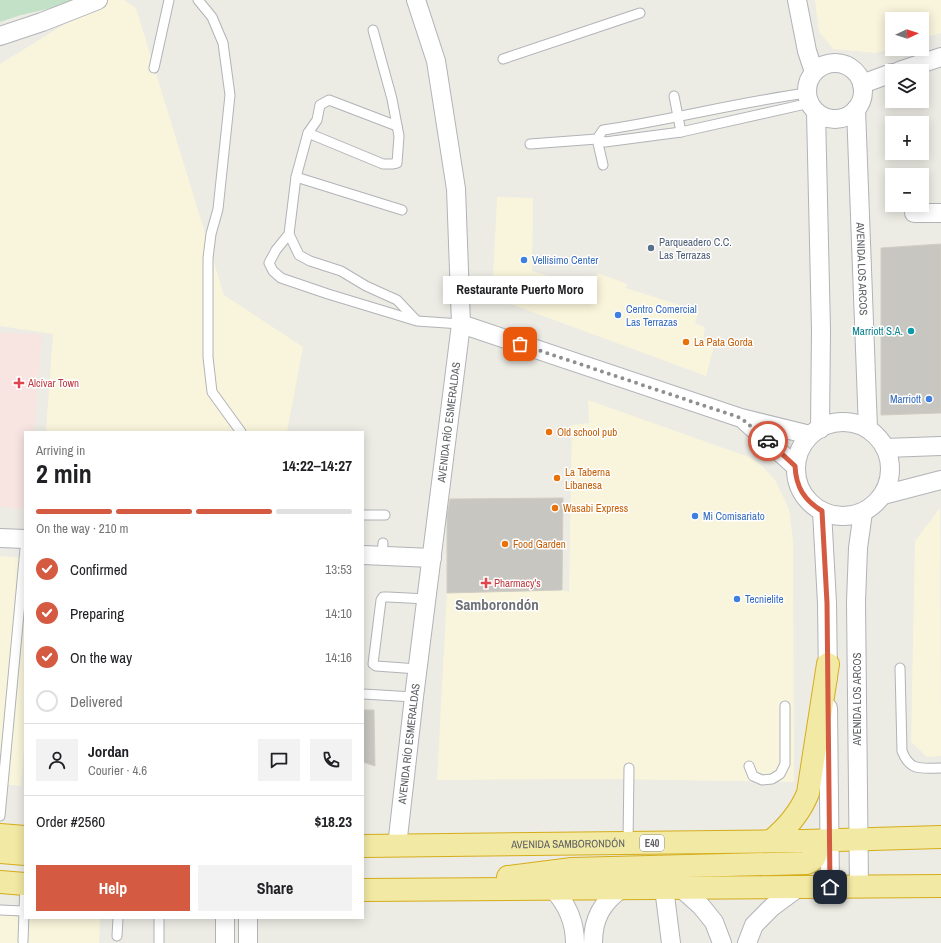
<!DOCTYPE html>
<html lang="en">
<head>
<meta charset="utf-8">
<style>
  body { margin:0; font-family:"Archivo Narrow",sans-serif; background:#f2f2f2; color:#202124; height:100vh; display:flex; flex-direction:column; font-size:15px; white-space:nowrap }
  * { box-sizing:border-box; margin:0 }
  p { font-size:13px; color:#757577 }
  .icon { flex:none; width:22px; height:22px; fill:none; stroke:currentColor; stroke-width:2; stroke-linecap:round; stroke-linejoin:round }
  .map { position:relative; flex:1; overflow:hidden }
  .drawer { position:absolute; left:24px; top:431px; width:340px; height:488px; display:flex; flex-direction:column; background:#fff; border-radius:0px; box-shadow:0 2px 10px #0003 }
  .drawer>* { flex:none }
  .needle { width:26px; rotate:86deg }
  .tools { position:absolute; left:885px; top:12px; display:grid; gap:8px }
  .tools a { display:grid; place-items:center; width:44px; height:44px; border-radius:0px; background:#fff; box-shadow:0 2px 10px #0003; font-size:20px }
  .pin { position:absolute; display:grid; place-items:center; width:34px; height:34px; color:#fff; margin:-17px; border-radius:8px; box-shadow:0 2px 6px #0006 }
  .courier { position:absolute; display:grid; place-items:center; width:40px; height:40px; margin:-20px; border:3px solid #d45b42; border-radius:50%; background:#fff; color:#222; box-shadow:0 1px 5px #0007 }
  .bubble { position:absolute; height:28px; border-radius:0px; background:#fff; box-shadow:0 2px 10px #0003; font-size:13px; font-weight:700; line-height:28px; text-align:center }
  .overview em { font-style:normal; font-weight:700 }
  .overview div { display:flex; flex-direction:column-reverse }
  .overview { display:flex; align-items:center; justify-content:space-between; height:68px; padding:0 12px }
  h1 { font-size:26px; font-weight:700; line-height:30px }
  .bar { display:grid; grid-template-columns:repeat(4,1fr); gap:6px 4px; align-content:center; height:48px; padding:0 12px }
  .bar i { height:5px; border-radius:3px; background:#e0e0e0 }
  .bar .selected { background:#d45b42 }
  .bar p { grid-column:span 4 }
  .line { display:flex; align-items:center; gap:10px; padding:0 12px; border-top:1px solid #e0e0e0 }
  .line div { flex:1 }
  .round { display:grid; place-items:center; flex:none; width:42px; height:42px; border-radius:0px; background:#f2f2f2 }
  ol { padding:0 12px; list-style:none }
  li { display:flex; align-items:center; gap:12px; height:44px }
  li p { margin-inline-start:auto }
  li .icon { padding:4px; border-radius:50%; background:#d45b42; color:#fff; stroke-width:4 }
  li:last-child { color:#757577 }
  li i { width:22px; height:22px; border:2px solid #e0e0e0; border-radius:50% }
  .button { display:flex; gap:8px; margin-top:auto; padding:8px 12px }
  .button a { flex:1; height:46px; border-radius:0px; background:#d45b42; color:#fff; font-size:16px; font-weight:700; line-height:46px; text-align:center }
  .button a+a { background:#f2f2f2; color:#202124 }
  .map>svg:first-child { display:block }
  .commercial { fill:#f9f5dc }
  .medical { fill:#f8e5e1 }
  .park { fill:#c3e1c6 }
  .building { fill:#c8c6c0; stroke:#d0cdc3 }
  .lines { fill:none; stroke-linecap:round; stroke-linejoin:round }
  .service-casing { stroke:#b1b3b7; stroke-width:11 }
  .minor-casing { stroke:#b1b3b7; stroke-width:20 }
  .trunk-casing { stroke:#d5ad1b; stroke-width:24 }
  .service { stroke:#fff; stroke-width:9 }
  .minor { stroke:#fff; stroke-width:18 }
  .trunk { stroke:#f2e9a4; stroke-width:22 }
  .done { stroke:#8e8f90; stroke-width:4; stroke-dasharray:0 7.2 }
  .route { stroke:#d45b42; stroke-width:5 }
  .service-dot { fill:#5c6f8a; stroke:#fff; stroke-width:1.5 }
  .shop-dot { fill:#3f7fe0; stroke:#fff; stroke-width:1.5 }
  .culture-dot { fill:#0f9aa8; stroke:#fff; stroke-width:1.5 }
  .food-dot { fill:#e8710a; stroke:#fff; stroke-width:1.5 }
  .health-dot { fill:#e0444e; stroke:#fff; stroke-width:1.5 }
  .labels { text-anchor:middle; dominant-baseline:central; stroke-width:3; stroke-linejoin:round; paint-order:stroke }
  .shield { fill:#fff; stroke:#8d8e91; stroke-width:1 }
  .shield-label { font-size:10px; font-weight:bold; fill:#5c5e62 }
  .service-label { font-size:11px; fill:#4e5e75; stroke:#fff; text-anchor:start }
  .shop-label { font-size:11px; fill:#366cbe; stroke:#fff; text-anchor:start }
  .street-label { font-size:11px; fill:#5c5e62; stroke:#fff }
  .culture-label { font-size:11px; fill:#0d838f; stroke:#fff; text-anchor:end }
  .food-label { font-size:11px; fill:#c56008; stroke:#fff; text-anchor:start }
  .health-label { font-size:11px; fill:#be3a42; stroke:#fff; text-anchor:start }
  .district-label { font-size:15px; font-weight:bold; fill:#6d7074; stroke:#fff }
</style>
</head>
<body>
<div class="map">
<svg width="941" height="943" viewBox="0 0 941 943">
  <rect width="100%" height="100%" fill="#ecebe4"/>
  <g class="commercial">
    <polygon points="104,0 124,0 136,8 224,295 303,347 287,432 46,432 53,334 0,326 0,64"/>
    <polygon points="815,0 941,0 941,33 922,38 922,19 892,19 892,48 876,53 833,49 819,32"/>
    <polygon points="497,197 533,198 532,271 593,290 598,273 627,284 626,288 699,311 695,323 705,327 703,341 714,346 706,376 492,297"/>
    <polygon points="588,400 749,457 761,465 775,480 789,509 793,541 794,782 608,779 437,780 447,593 562,590 569,592 572,425 589,423"/>
    <polygon points="940,508 941,756 927,757 911,742 915,541"/>
    <polygon points="0,556 25,558 25,734 21,786 0,784"/>
    <polygon points="0,913 25,915 25,918 100,919 99,943 0,943"/>
  </g>
  <polygon class="medical" points="0,333 42,334 34,432 25,432 25,509 0,507"/>
  <polygon class="park" points="0,0 86,0 21,15 0,22"/>
  <g class="building">
    <polygon points="941,244 941,413 881,415 881,248"/>
    <polygon points="563,498 562,590 447,593 447,516 450,499"/>
    <polygon points="363,710 374,710 375,766 363,762"/>
  </g>
  <g class="lines">
    <defs>
      <g id="service">
        <polyline points="198,0 212,17 223,43 230,95 218,209 211,234 208,258 208,357 212,392 241,432"/>
        <polyline points="503,59 640,13"/>
        <polyline points="154,68 169,0"/>
        <polyline points="674,96 681,132"/>
        <polyline points="397,126 329,100 320,105 317,120 308,133 296,177 289,234 276,250 269,263 273,271 281,278 328,294 417,321 461,324"/>
        <polyline points="308,133 383,164 392,164 397,163 399,136 392,99 373,30"/>
        <polyline points="530,144 597,139 605,142 681,132 810,103"/>
        <path d="M603 165 597 139 603 130C671 120 739 102 807 93"/>
        <polyline points="296,177 402,210"/>
        <polyline points="289,234 299,255 310,261 341,271 366,286 397,300 416,320"/>
        <polyline points="363,515 385,515"/>
        <polyline points="382,556 383,543"/>
        <path d="M900 668 902 751C910 772 922 768 941 768"/>
        <polyline points="418,669 376,666 373,664 381,600 383,597 388,597 427,599"/>
        <polyline points="363,694 414,697"/>
        <polyline points="749,766 753,776 762,780 772,779 780,774 785,764 785,706"/>
        <polyline points="0,816 25,549"/>
        <polyline points="628,843 629,768"/>
        <polyline points="0,910 23,911"/>
        <polyline points="117,936 118,918"/>
        <polyline points="23,941 25,884"/>
        <polyline points="159,943 159,918"/>
      </g>
      <g id="minor">
        <polyline points="797,0 807,51 814,72"/>
        <polyline points="0,36 42,22 98,0"/>
        <circle cx="835" cy="91" r="28"/>
        <polyline points="899,71 941,57"/>
        <polyline points="862,84 892,73"/>
        <path id="s1" d="M856 109 868 429"/>
        <polyline points="816,112 821,330 820,429"/>
        <polyline points="914,213 941,213"/>
        <polyline points="461,324 741,418 810,435"/>
        <polyline points="745,421 795,466"/>
        <circle cx="843" cy="469" r="47"/>
        <polyline points="885,448 941,446"/>
        <polyline points="883,495 941,480"/>
        <polyline points="822,511 827,603 828,678"/>
        <polyline points="0,538 25,539"/>
        <polyline points="363,555 432,558"/>
        <polyline points="828,708 830,887"/>
        <path id="s2" d="M397 846 414 697 461 324 456 189 436 61 416 0"/>
        <polyline points="859,887 856,602 858,548 863,512"/>
        <polyline points="664,888 671,943"/>
        <polyline points="681,888 701,906 714,922 722,943"/>
        <path d="M553 889C567 904 575 921 575 943"/>
        <polyline points="248,918 248,943"/>
        <polyline points="225,943 225,918"/>
        <path d="M593 943C593 918 602 903 622 888"/>
        <polyline points="747,943 754,925 772,907 799,887"/>
      </g>
      <g id="trunk">
        <polyline points="0,835 25,837"/>
        <path d="M771 841C788 827 800 813 808 793L828 664"/>
        <path id="s3" d="M363 846 804 841 941 837"/>
        <polyline points="0,852 25,854"/>
        <path d="M508 877 572 869 807 863C821 857 818 843 804 841"/>
        <polyline points="0,882 25,884"/>
        <polyline points="363,890 941,886"/>
      </g>
    </defs>
    <use href="#service" class="service-casing"/>
    <use href="#minor" class="minor-casing"/>
    <use href="#trunk" class="trunk-casing"/>
    <use href="#service" class="service"/>
    <use href="#minor" class="minor"/>
    <use href="#trunk" class="trunk"/>
  </g>
  <g class="lines">
    <polyline class="done" points="520,344 741,418 768,441"/>
    <path class="route" d="M768 441 795 466C796 487 804 500 822 511L827 603 830 887"/>
  </g>
  <circle class="service-dot" cx="651" cy="248" r="4"/>
  <g class="shop-dot">
    <circle cx="524" cy="260" r="4"/>
    <circle cx="618" cy="315" r="4"/>
    <circle cx="929" cy="399" r="4"/>
    <circle cx="695" cy="516" r="4"/>
    <circle cx="737" cy="599" r="4"/>
  </g>
  <circle class="culture-dot" cx="911" cy="331" r="4"/>
  <g class="food-dot">
    <circle cx="686" cy="342" r="4"/>
    <circle cx="549" cy="432" r="4"/>
    <circle cx="557" cy="478" r="4"/>
    <circle cx="555" cy="508" r="4"/>
    <circle cx="505" cy="544" r="4"/>
  </g>
  <g class="health-dot">
    <path d="M17 377h4v4h4v4h-4v4h-4v-4h-4v-4h4z"/>
    <path d="M484 577h4v4h4v4h-4v4h-4v-4h-4v-4h4z"/>
  </g>
  <g class="labels">
    <rect class="shield" x="640" y="835" width="24" height="16" rx="3"/>
    <g class="shield-label">
      <text x="652" y="843">E40</text>
    </g>
    <g class="service-label">
      <text x="659" y="242">Parqueadero C.C.<tspan x="659" dy="13">Las Terrazas</tspan></text>
    </g>
    <g class="shop-label">
      <text x="532" y="260">Vellísimo Center</text>
      <text x="626" y="309">Centro Comercial<tspan x="626" dy="13">Las Terrazas</tspan></text>
      <text x="921" y="399" text-anchor="end">Marriott</text>
      <text x="703" y="516">Mi Comisariato</text>
      <text x="745" y="599">Tecnielite</text>
    </g>
    <g class="street-label">
      <text stroke="none"><textPath href="#s1" startOffset="160">AVENIDA LOS ARCOS</textPath></text>
      <text stroke="none"><textPath href="#s2" startOffset="427">AVENIDA RÍO ESMERALDAS</textPath></text>
      <text transform="translate(857 699) rotate(-90)">AVENIDA LOS ARCOS</text>
      <text stroke="none"><textPath href="#s2" startOffset="103">AVENIDA RÍO ESMERALDAS</textPath></text>
      <text stroke="none"><textPath href="#s3" startOffset="205">AVENIDA SAMBORONDÓN</textPath></text>
    </g>
    <g class="culture-label">
      <text x="903" y="331">Marriott S.A.</text>
    </g>
    <g class="food-label">
      <text x="694" y="342">La Pata Gorda</text>
      <text x="557" y="432">Old school pub</text>
      <text x="565" y="472">La Taberna<tspan x="565" dy="13">Libanesa</tspan></text>
      <text x="563" y="508">Wasabi Express</text>
      <text x="513" y="544">Food Garden</text>
    </g>
    <g class="health-label">
      <text x="28" y="383">Alcívar Town</text>
      <text x="494" y="583">Pharmacy's</text>
    </g>
    <g class="district-label">
      <text x="497" y="604">Samborondón</text>
    </g>
  </g>
</svg>
<div class="tools">
<a><svg class="needle" viewBox="-14 -14 28 28"><path d="M0-13l5 13h-10z" fill="#e53935"/><path d="M0 13l5-13h-10z" fill="#757577"/></svg></a>
<a><svg class="icon" aria-label="layers" viewBox="0 0 24 24"><path d="M12 4l9 5-9 5-9-5zM3 14l9 5 9-5"/></svg></a>
<a>+</a>
<a>−</a>
</div>
<div class="pin" style="left:520px;top:344px;background:#ea580c"><svg class="icon" aria-label="bag" viewBox="0 0 24 24"><path d="M5 8h14l-1 12H6zM9 8a3 3 0 0 1 6 0"/></svg></div>
<div class="pin" style="left:830px;top:887px;background:#1f2937"><svg class="icon" aria-label="home" viewBox="0 0 24 24"><path d="M3 11l9-7 9 7M6 9v11h12V9"/></svg></div>
<div class="courier" style="left:768px;top:441px"><svg class="icon" aria-label="car" viewBox="0 0 24 24"><path d="M5 17H2v-5l4-1 3-4h7l3 4 3 1v5h-3M9 17h6M6 11h13"/><circle cx="7" cy="17" r="2"/><circle cx="17" cy="17" r="2"/></svg></div>
<div class="bubble" style="left:443px;top:276px;width:154px">Restaurante Puerto Moro</div>
<section class="drawer">
<div class="overview"><div><h1>2 min</h1><p>Arriving in</p></div><em>14:22–14:27</em></div>
<div class="bar"><i class="selected"></i><i class="selected"></i><i class="selected"></i><i></i><p>On the way · 210 m</p></div>
<ol>
<li><svg class="icon" aria-label="check" viewBox="0 0 24 24"><path d="M5 12l5 5 9-10"/></svg>Confirmed<p>13:53</p></li>
<li><svg class="icon" aria-label="check" viewBox="0 0 24 24"><path d="M5 12l5 5 9-10"/></svg>Preparing<p>14:10</p></li>
<li><svg class="icon" aria-label="check" viewBox="0 0 24 24"><path d="M5 12l5 5 9-10"/></svg>On the way<p>14:16</p></li>
<li><i></i>Delivered</li>
</ol>
<div class="line" style="height:72px"><a class="round"><svg class="icon" aria-label="person" viewBox="0 0 24 24"><circle cx="12" cy="8" r="4"/><path d="M4 21q1-7 8-7t8 7"/></svg></a><div><b>Jordan</b><p>Courier · 4.6</p></div><a class="round"><svg class="icon" aria-label="chat" viewBox="0 0 24 24"><path d="M4 5h16v11H9l-5 4z"/></svg></a><a class="round"><svg class="icon" aria-label="phone" viewBox="0 0 24 24"><path d="M5 4h4l2 5-3 2q2 4 5 5l2-3 5 2v4C11 20 4 13 5 4z"/></svg></a></div>
<div class="line" style="height:52px"><div>Order #2560</div><b>$18.23</b></div>
<div class="button"><a>Help</a><a>Share</a></div>
</section>
</div>
</body>
</html>
